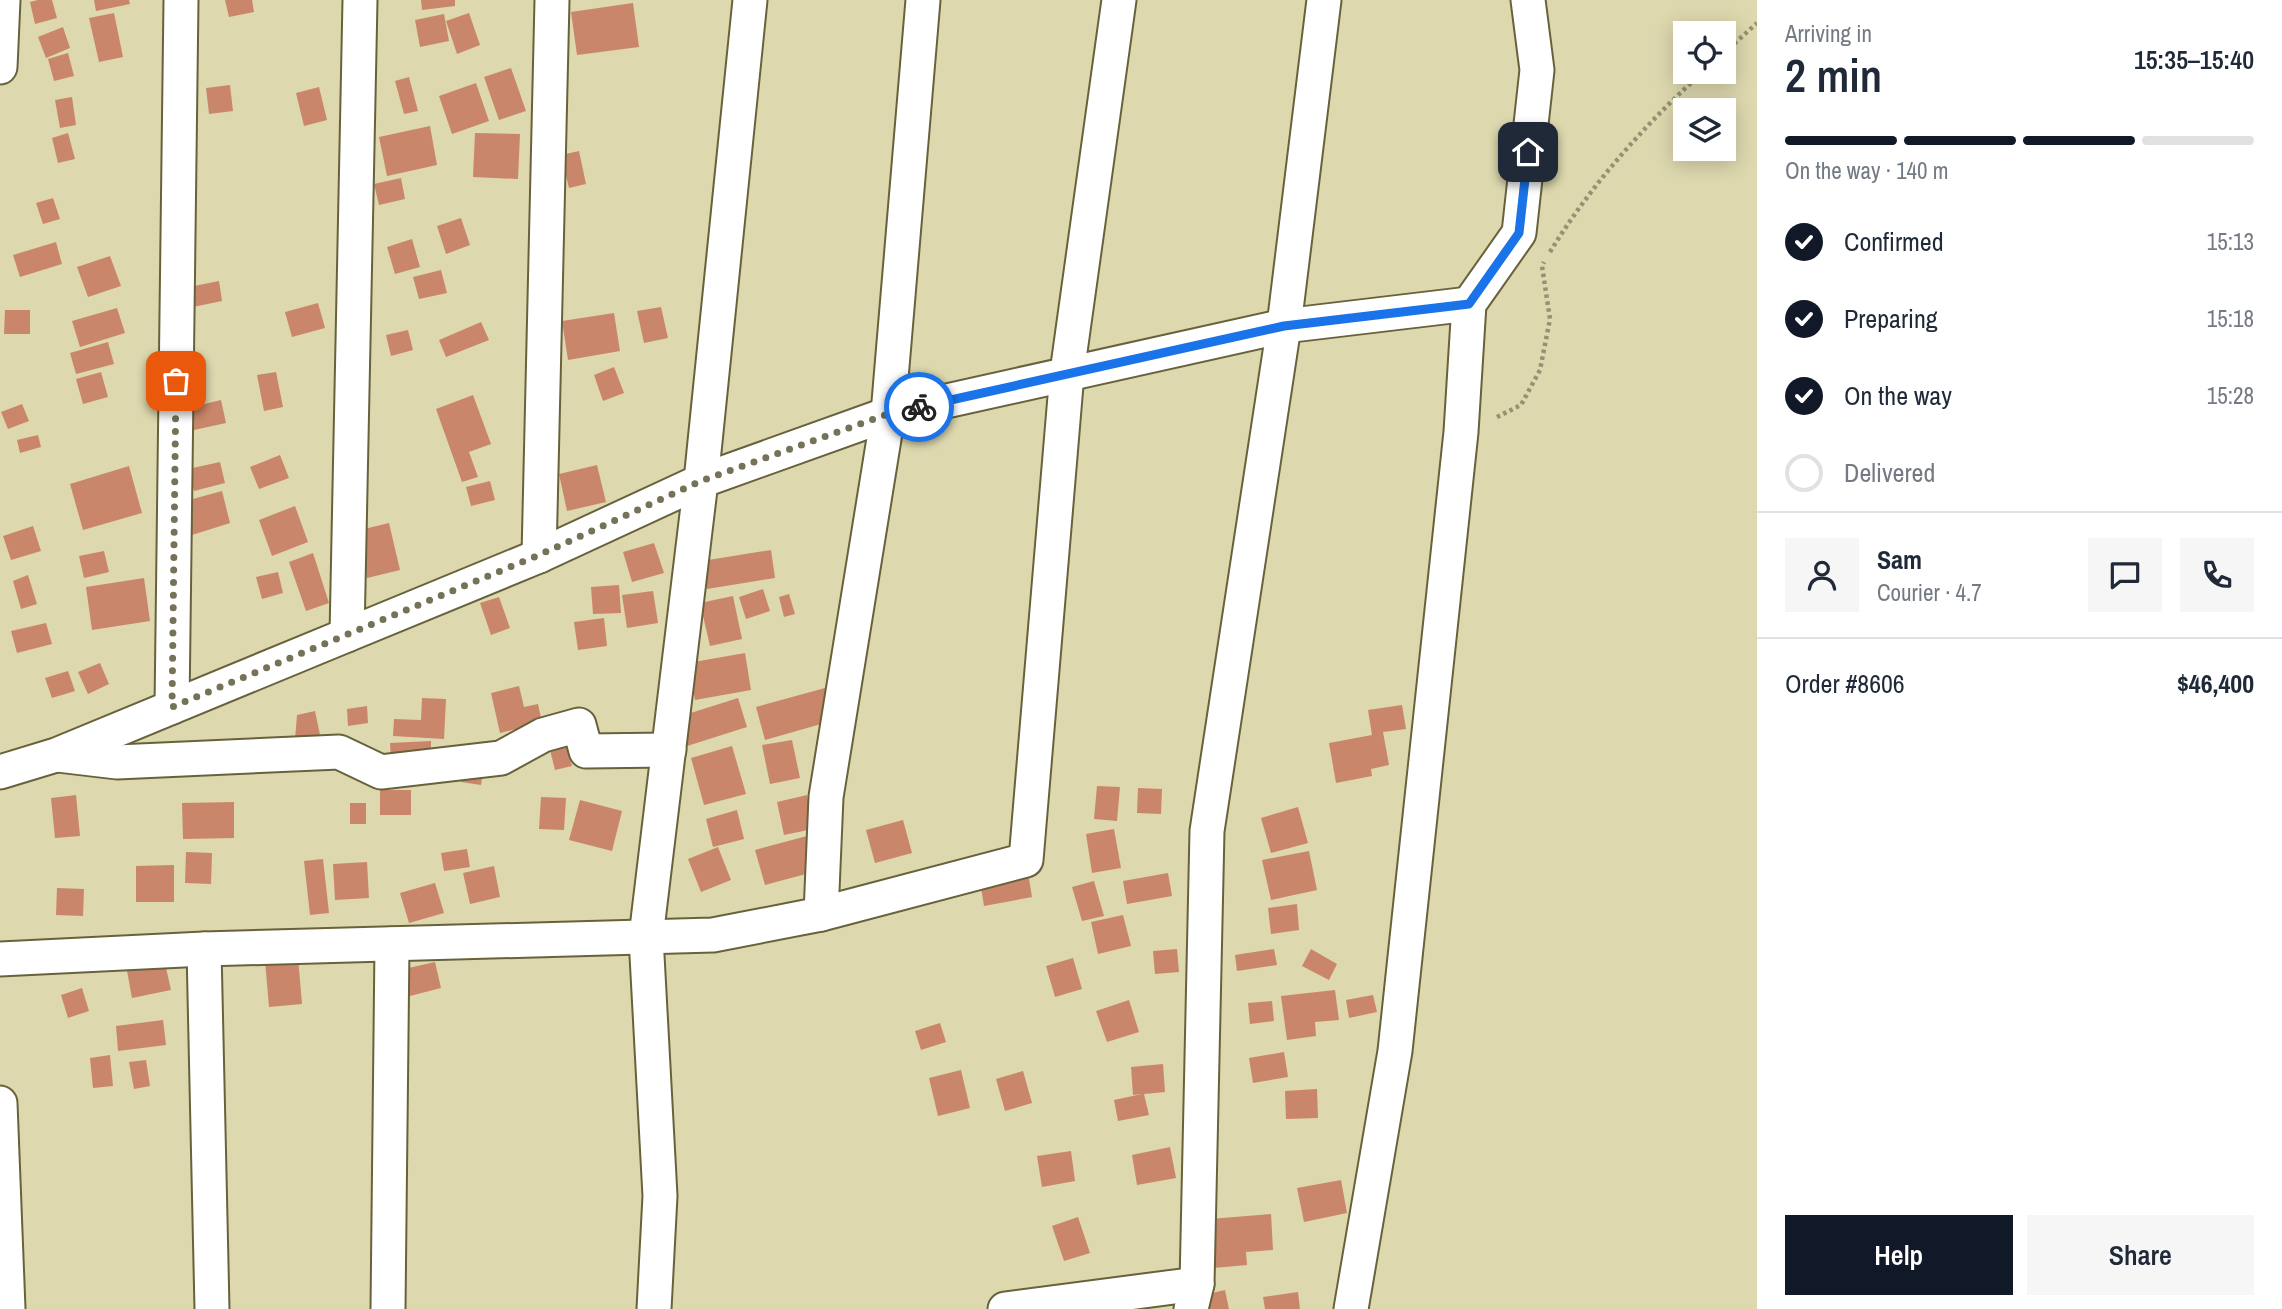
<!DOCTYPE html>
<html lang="en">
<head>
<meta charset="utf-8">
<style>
  body { margin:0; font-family:"Archivo Narrow",sans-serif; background:#f6f6f7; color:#1f2937; height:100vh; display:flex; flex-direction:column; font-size:26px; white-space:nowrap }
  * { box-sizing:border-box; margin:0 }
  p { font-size:23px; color:#747a83 }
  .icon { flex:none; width:38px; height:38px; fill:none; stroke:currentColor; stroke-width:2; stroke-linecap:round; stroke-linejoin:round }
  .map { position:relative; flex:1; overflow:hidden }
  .panel { display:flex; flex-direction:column; background:#fff; width:525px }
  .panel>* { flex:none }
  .buttons { position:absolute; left:1673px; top:21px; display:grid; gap:14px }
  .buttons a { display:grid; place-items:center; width:63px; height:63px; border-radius:0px; background:#fff; box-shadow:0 4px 18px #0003; font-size:35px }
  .pin { position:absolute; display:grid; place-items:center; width:60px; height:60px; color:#fff; margin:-30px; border-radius:14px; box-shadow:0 4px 10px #0006 }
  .courier { position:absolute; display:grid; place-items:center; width:70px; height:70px; margin:-35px; border:5px solid #1a73e8; border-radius:50%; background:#fff; color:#222; box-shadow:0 2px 9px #0007 }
  .summary em { font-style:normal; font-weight:600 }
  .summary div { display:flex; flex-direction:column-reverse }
  .summary { display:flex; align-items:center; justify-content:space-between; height:119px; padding:0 28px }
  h1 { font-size:46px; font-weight:600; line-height:52px }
  .bar { display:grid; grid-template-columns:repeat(4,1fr); gap:10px 7px; align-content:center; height:84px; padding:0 28px }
  .bar i { height:9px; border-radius:5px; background:#e0e1e3 }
  .bar .selected { background:#111827 }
  .bar p { grid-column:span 4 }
  .line { display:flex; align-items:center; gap:18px; padding:0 28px; border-top:2px solid #e0e1e3 }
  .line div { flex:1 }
  .round { display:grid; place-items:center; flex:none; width:74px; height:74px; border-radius:0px; background:#f6f6f7 }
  ol { padding:0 28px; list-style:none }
  li { display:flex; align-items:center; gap:21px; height:77px }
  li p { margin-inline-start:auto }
  li .icon { padding:7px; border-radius:50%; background:#111827; color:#fff; stroke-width:4 }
  li:last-child { color:#747a83 }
  li i { width:38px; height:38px; border:4px solid #e0e1e3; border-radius:50% }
  .primary-button { display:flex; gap:14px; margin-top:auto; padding:14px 28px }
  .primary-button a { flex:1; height:80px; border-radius:0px; background:#111827; color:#fff; font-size:28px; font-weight:600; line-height:80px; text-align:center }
  .primary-button a+a { background:#f6f6f7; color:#1f2937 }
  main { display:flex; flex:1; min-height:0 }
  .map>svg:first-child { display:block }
  .building { fill:#ca866a }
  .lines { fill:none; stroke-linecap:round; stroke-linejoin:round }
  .minor-casing { stroke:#67623c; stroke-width:37 }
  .path { stroke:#959273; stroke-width:4.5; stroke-dasharray:3.5 3.5; stroke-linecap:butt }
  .minor { stroke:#fff; stroke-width:33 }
  .done { stroke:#757258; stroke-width:7; stroke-dasharray:0 12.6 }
  .route { stroke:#1a73e8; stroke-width:9 }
</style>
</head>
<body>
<main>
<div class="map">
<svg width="1757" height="1309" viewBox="0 0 1757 1309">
  <rect width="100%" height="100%" fill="#ddd8ae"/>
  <g class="building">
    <polygon points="38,0 52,0 57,18 35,24 30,2"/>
    <polygon points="94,0 129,0 130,4 96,11"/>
    <polygon points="225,0 252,0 254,12 229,17"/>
    <polygon points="421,0 455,0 455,6 422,10"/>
    <polygon points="633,3 639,47 577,55 571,12"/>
    <polygon points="114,13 123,57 99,62 89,18"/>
    <polygon points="469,13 480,45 457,54 446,21"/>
    <polygon points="444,14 449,41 420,47 415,20"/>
    <polygon points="63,27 70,48 46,58 38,37"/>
    <polygon points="68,53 74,76 54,81 48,59"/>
    <polygon points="511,68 526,111 499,120 484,77"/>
    <polygon points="409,77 418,111 404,114 395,81"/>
    <polygon points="476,83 489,121 452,134 439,96"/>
    <polygon points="230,85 233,111 209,114 206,88"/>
    <polygon points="319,87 327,120 304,126 296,93"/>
    <polygon points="72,97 76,125 60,128 55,100"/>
    <polygon points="430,126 437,165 387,176 379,137"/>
    <polygon points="68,133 75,159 58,163 52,138"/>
    <polygon points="475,133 520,134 518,179 473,177"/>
    <polygon points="579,151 586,184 569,188 561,155"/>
    <polygon points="401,178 405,199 379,205 374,184"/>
    <polygon points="53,198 60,219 43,224 36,203"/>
    <polygon points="461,218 470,245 446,254 437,226"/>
    <polygon points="412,239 420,267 395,274 387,247"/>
    <polygon points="56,242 62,264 20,277 13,255"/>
    <polygon points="110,256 121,286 88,297 77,267"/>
    <polygon points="441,270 447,293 419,299 413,277"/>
    <polygon points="219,281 222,301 188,308 184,288"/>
    <polygon points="318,303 325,328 292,337 285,312"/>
    <polygon points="661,307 668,338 644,343 637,311"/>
    <polygon points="117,308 125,333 80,347 72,321"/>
    <polygon points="5,310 30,310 30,334 4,334"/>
    <polygon points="614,313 620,351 568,360 562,321"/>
    <polygon points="481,322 489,340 446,357 439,340"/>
    <polygon points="408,330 413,350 391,356 386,335"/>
    <polygon points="108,342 114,364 76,374 70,353"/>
    <polygon points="614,367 624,393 603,401 594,375"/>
    <polygon points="101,372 108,397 83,404 76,379"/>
    <polygon points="276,372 283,407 264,411 257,375"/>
    <polygon points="473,395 491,444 469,452 478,477 462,482 436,409"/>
    <polygon points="221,400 226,423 185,432 180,410"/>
    <polygon points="22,404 29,421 8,429 1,412"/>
    <polygon points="38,435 41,447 20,453 17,440"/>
    <polygon points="280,455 289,478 259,489 250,467"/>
    <polygon points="220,462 225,483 194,491 188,469"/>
    <polygon points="597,465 606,502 567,511 559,474"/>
    <polygon points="129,466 142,513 83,530 70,484"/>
    <polygon points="490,481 495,500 471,506 466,487"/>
    <polygon points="222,491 230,523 192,535 182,502"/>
    <polygon points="295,506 308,542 272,556 259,520"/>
    <polygon points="389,523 400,570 367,578 356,531"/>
    <polygon points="33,526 41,551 11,560 3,536"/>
    <polygon points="654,543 664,573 632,582 623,552"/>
    <polygon points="771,550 775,578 707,589 702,561"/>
    <polygon points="104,551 109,572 84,578 79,556"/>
    <polygon points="313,553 329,603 306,611 289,562"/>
    <polygon points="278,572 283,593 262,599 256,577"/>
    <polygon points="28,575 37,604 21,609 13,581"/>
    <polygon points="144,578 150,621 92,630 86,587"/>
    <polygon points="619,585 621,613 593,614 591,587"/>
    <polygon points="763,589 770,611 746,619 739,597"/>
    <polygon points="653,591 658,623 627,628 622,595"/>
    <polygon points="789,594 795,614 784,617 779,597"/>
    <polygon points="733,596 742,639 710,646 700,603"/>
    <polygon points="499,597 510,628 491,635 480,603"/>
    <polygon points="604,618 607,646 578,650 574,622"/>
    <polygon points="46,623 52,644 17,653 11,631"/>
    <polygon points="745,653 751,690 695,700 688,663"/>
    <polygon points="100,663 109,684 88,694 78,672"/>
    <polygon points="68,671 75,691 52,698 45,678"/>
    <polygon points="519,686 524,707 538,704 542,723 500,733 491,693"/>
    <polygon points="825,688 835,720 765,740 756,707"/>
    <polygon points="422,698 446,699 444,739 393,736 394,719 421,720"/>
    <polygon points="738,698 747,727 684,747 675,718"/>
    <polygon points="1402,705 1406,729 1383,732 1389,765 1371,769 1372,776 1336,783 1329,743 1372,735 1368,710"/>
    <polygon points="367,706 368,723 348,726 347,709"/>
    <polygon points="315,711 320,735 295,740 297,715"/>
    <polygon points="565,737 572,766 555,770 548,742"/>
    <polygon points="792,740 800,778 770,784 762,745"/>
    <polygon points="431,741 431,761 391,762 390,743"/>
    <polygon points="732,746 746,794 704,805 691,758"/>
    <polygon points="463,763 484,766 481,785 461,782"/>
    <polygon points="1097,786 1120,787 1117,821 1094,819"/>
    <polygon points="1138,788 1162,789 1161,814 1137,813"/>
    <rect x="380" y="790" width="31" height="25"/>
    <polygon points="76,795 80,836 55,838 51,798"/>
    <polygon points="807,795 813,829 784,835 777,802"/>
    <polygon points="541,797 566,798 564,830 539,829"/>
    <polygon points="580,800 622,811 612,851 569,840"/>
    <polygon points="234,802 234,838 183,839 182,803"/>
    <rect x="350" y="803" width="16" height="21"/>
    <polygon points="1298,807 1308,843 1271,853 1261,818"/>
    <polygon points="737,810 744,839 713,847 706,819"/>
    <polygon points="903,820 912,853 875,863 866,830"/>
    <polygon points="1114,829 1121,868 1092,873 1086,834"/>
    <polygon points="807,836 817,871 765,885 755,850"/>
    <polygon points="718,847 731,880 701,892 688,859"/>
    <polygon points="467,849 470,867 444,871 441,853"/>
    <polygon points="1309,851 1317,890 1271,900 1262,860"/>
    <polygon points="186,852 212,853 211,884 185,883"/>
    <polygon points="323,859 329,913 310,915 304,861"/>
    <polygon points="367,862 369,898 335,900 333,864"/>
    <polygon points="174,865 174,902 136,902 136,866"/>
    <polygon points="494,866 500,897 470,904 463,873"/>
    <polygon points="1028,873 1032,897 984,906 980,881"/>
    <polygon points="1168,873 1172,896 1127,904 1123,881"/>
    <polygon points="1094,881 1104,916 1082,921 1072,887"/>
    <polygon points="435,883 444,913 409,923 400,893"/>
    <polygon points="57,888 84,889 83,916 56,915"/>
    <polygon points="1297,904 1299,930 1271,934 1268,908"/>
    <polygon points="1123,915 1131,946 1098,954 1091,922"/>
    <polygon points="1177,949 1179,972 1155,974 1153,951"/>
    <polygon points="1274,949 1277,965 1237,971 1235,955"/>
    <polygon points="1311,949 1337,964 1329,980 1302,966"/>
    <polygon points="298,957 302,1004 269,1007 265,960"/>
    <polygon points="1073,958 1082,989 1055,997 1046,966"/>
    <polygon points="435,962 441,988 410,996 404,969"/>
    <polygon points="165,963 171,990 132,998 127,971"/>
    <polygon points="82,988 89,1011 68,1018 61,995"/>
    <polygon points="1335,990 1339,1020 1315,1022 1316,1036 1287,1040 1281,996"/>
    <polygon points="1373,995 1377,1012 1349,1018 1346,1000"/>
    <polygon points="1129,1000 1139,1032 1107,1042 1096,1011"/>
    <polygon points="1272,1001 1274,1021 1250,1024 1248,1003"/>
    <polygon points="163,1020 166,1045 118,1051 116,1026"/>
    <polygon points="940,1023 946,1042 921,1050 915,1031"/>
    <polygon points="1284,1052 1288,1077 1253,1083 1249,1058"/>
    <polygon points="110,1055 113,1086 93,1088 90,1058"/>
    <polygon points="146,1060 150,1086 134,1089 129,1062"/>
    <polygon points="1163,1064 1165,1092 1144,1094 1149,1115 1118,1121 1114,1100 1142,1094 1133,1095 1131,1067"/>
    <polygon points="961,1070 970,1108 938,1116 929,1078"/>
    <polygon points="1023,1071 1032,1103 1005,1111 996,1079"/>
    <polygon points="1317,1089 1318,1118 1286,1119 1285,1091"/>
    <polygon points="1170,1147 1176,1178 1137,1185 1132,1155"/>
    <polygon points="1071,1151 1075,1181 1042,1187 1037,1156"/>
    <polygon points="1341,1180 1347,1213 1304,1222 1297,1188"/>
    <polygon points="1271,1214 1273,1250 1246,1252 1247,1265 1202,1269 1198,1220"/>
    <polygon points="1078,1217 1090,1253 1064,1261 1052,1226"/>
    <polygon points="1225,1290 1229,1309 1202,1309 1199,1296"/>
    <polygon points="1298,1292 1300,1309 1265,1309 1263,1297"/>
  </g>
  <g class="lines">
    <defs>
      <g id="minor">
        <polyline points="0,67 3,0"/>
        <polyline points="539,556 552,0"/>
        <polyline points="347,635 360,0"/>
        <polyline points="172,707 181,0"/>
        <polyline points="58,755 117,762 339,752 381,772 501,758 543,735 579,725 586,751 669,750"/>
        <polyline points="0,772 56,755 347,635 539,556 701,481 888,414 1284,326 1469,304"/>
        <polyline points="821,914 1026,860 1067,373 1119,0"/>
        <polyline points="204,949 212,1309"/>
        <polyline points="0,959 204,949 713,935 821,914 826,797 888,414 923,0"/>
        <polyline points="0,1103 8,1309"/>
        <polyline points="388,1309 392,944"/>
        <polyline points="654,1309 660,1196 646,937 701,481 750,0"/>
        <polyline points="1005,1309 1197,1284"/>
        <polyline points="1191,1309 1197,1284 1207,831 1284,326 1324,0"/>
        <polyline points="1351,1309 1395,1051 1461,432 1469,304 1519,233 1537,70 1528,0"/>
      </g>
    </defs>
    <use href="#minor" class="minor-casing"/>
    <g class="path">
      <polyline points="1724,53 1757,23"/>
      <path d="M1550 252C1590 186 1646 123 1703 72"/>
      <polyline points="1497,417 1521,405 1540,370 1550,319 1542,266 1544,262"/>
    </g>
    <use href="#minor" class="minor"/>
  </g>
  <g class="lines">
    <polyline class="done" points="176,381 172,707 539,555 701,481 888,414 919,407"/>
    <polyline class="route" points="919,407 1284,326 1469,304 1519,233 1528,152"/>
  </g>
</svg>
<div class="buttons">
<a><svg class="icon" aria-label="locate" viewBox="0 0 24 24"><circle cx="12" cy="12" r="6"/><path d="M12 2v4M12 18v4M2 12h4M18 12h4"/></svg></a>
<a><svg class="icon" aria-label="layers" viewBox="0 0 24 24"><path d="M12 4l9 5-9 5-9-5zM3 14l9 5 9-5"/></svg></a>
</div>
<div class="pin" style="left:176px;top:381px;background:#ea580c"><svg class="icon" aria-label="bag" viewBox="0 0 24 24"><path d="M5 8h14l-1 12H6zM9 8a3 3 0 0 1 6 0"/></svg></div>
<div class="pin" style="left:1528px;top:152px;background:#1f2937"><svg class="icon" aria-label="home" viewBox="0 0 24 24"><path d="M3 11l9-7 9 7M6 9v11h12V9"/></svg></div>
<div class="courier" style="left:919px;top:407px"><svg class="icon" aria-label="bike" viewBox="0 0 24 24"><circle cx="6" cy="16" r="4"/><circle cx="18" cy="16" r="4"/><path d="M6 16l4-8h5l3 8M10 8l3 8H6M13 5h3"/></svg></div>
</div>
<section class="panel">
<div class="summary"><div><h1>2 min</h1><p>Arriving in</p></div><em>15:35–15:40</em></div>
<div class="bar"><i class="selected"></i><i class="selected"></i><i class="selected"></i><i></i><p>On the way · 140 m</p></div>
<ol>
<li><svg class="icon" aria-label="check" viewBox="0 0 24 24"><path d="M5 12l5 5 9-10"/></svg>Confirmed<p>15:13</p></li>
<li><svg class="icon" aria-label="check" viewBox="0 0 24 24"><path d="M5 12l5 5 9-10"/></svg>Preparing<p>15:18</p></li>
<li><svg class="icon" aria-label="check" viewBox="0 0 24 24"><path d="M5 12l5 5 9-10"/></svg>On the way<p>15:28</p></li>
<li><i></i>Delivered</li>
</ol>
<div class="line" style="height:126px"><a class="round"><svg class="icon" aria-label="person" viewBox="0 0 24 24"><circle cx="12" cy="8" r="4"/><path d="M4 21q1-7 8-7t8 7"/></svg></a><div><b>Sam</b><p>Courier · 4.7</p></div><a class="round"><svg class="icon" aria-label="chat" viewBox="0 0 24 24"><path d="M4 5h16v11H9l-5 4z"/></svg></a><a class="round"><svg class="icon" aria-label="phone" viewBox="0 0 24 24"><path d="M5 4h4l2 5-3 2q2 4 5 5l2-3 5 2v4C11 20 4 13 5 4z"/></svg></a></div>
<div class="line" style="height:91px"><div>Order #8606</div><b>$46,400</b></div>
<div class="primary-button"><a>Help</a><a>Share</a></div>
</section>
</main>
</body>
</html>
